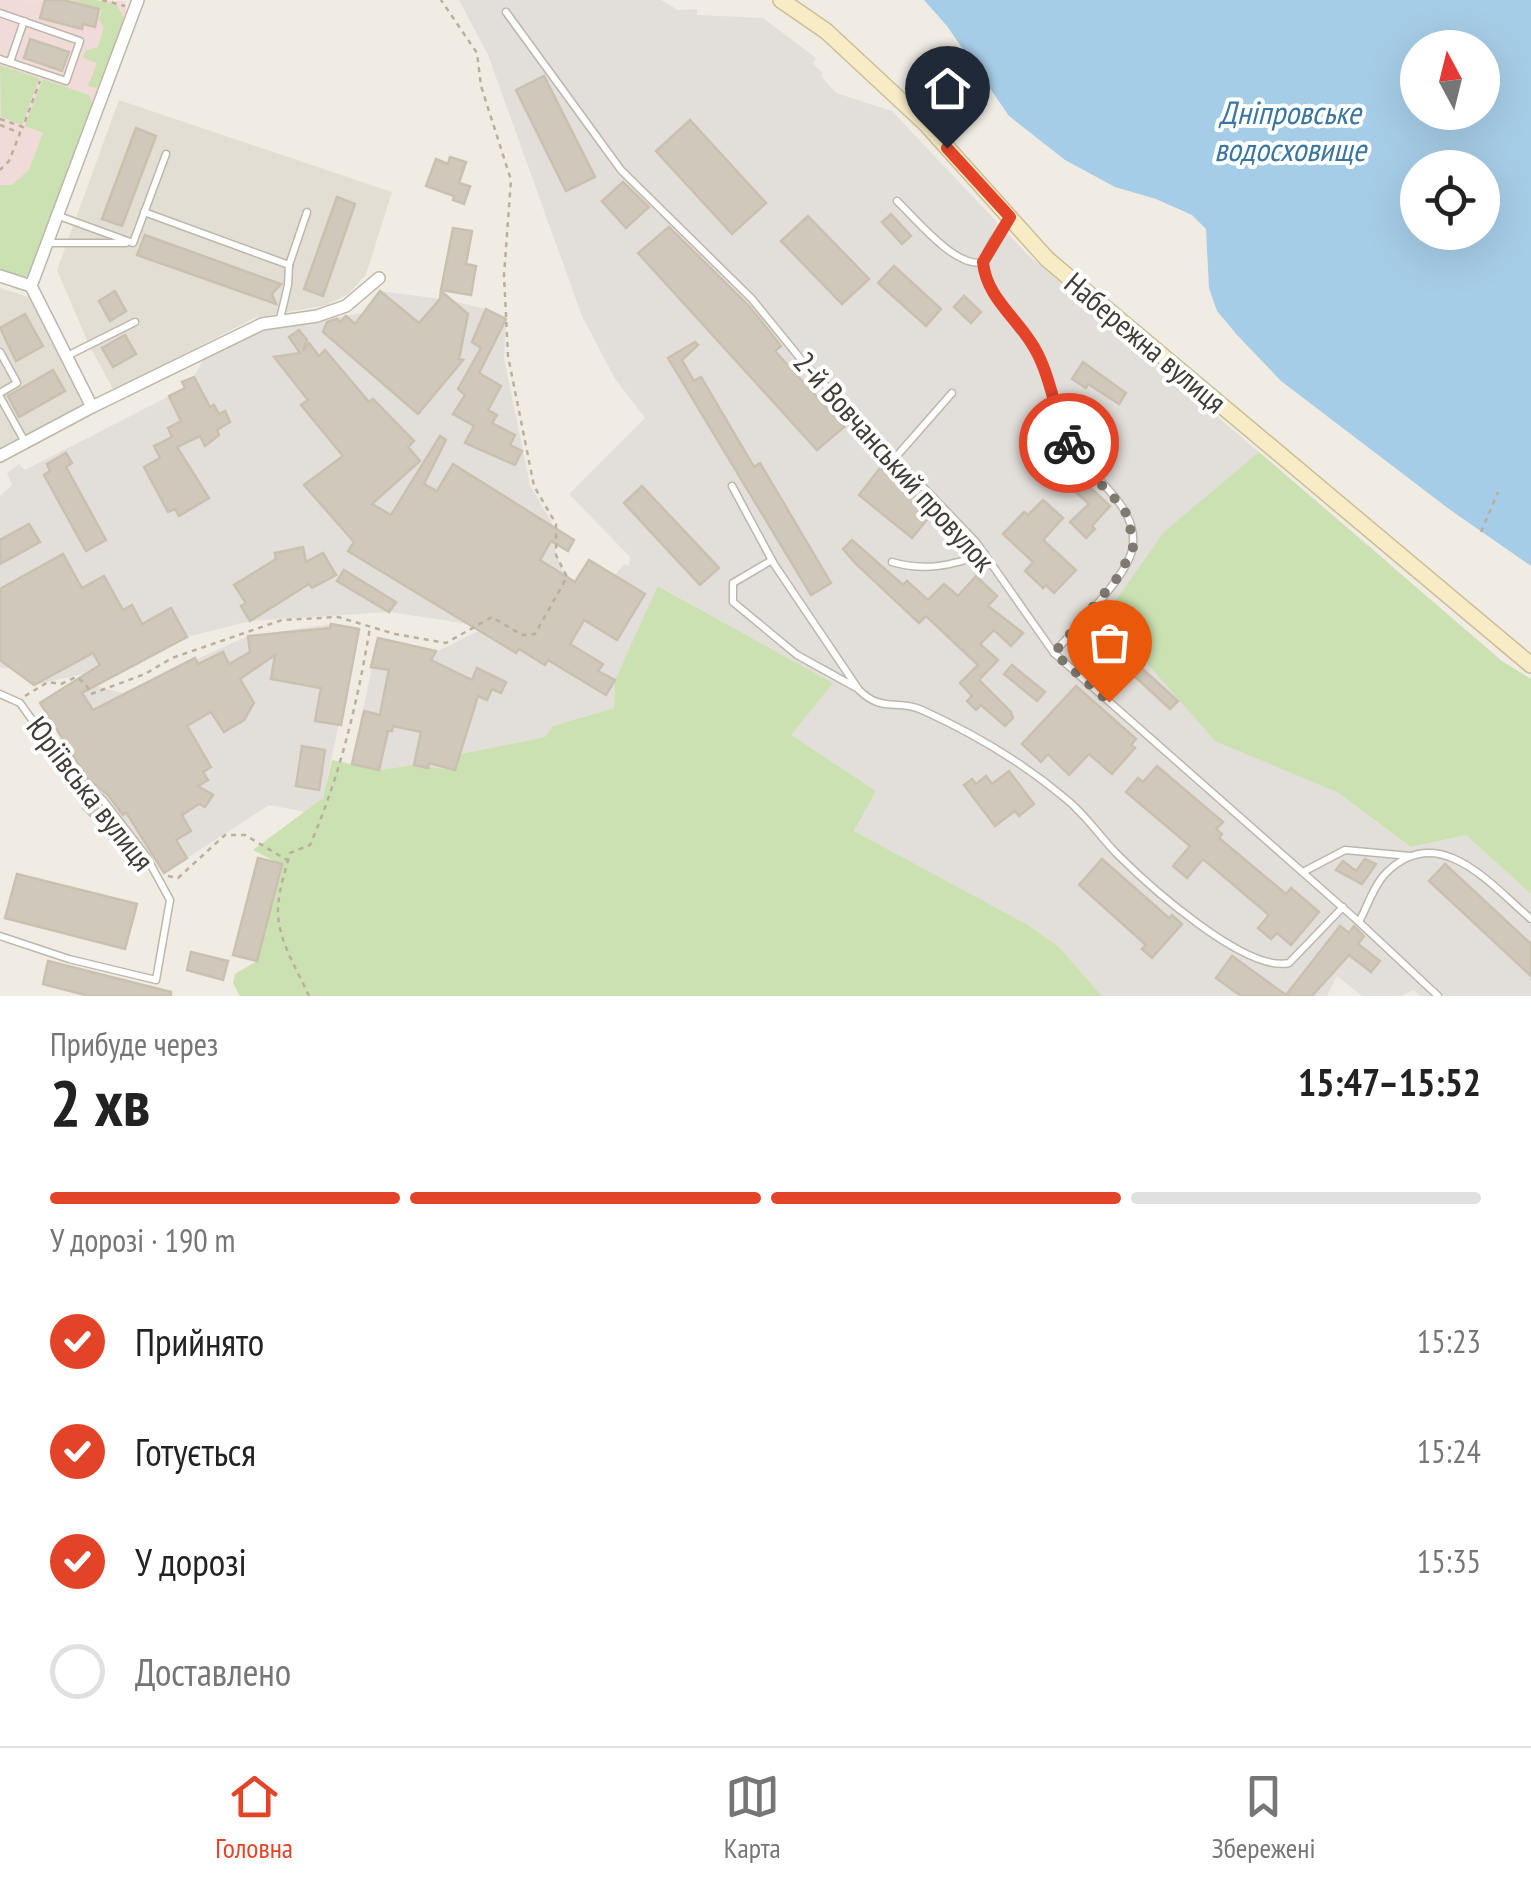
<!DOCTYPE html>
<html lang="uk">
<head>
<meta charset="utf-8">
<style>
  body { margin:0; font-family:"PT Sans Narrow",sans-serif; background:#f6f6f6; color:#222; height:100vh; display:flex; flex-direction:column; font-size:38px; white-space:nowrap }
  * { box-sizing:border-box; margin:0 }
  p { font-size:32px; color:#767676 }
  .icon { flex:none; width:55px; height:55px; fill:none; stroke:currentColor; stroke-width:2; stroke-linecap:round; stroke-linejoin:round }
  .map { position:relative; height:996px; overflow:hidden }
  .details { display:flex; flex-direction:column; background:#fff; flex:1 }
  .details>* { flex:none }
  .needle { width:65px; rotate:353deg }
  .controls { position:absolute; left:1400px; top:30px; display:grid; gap:20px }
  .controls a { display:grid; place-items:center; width:100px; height:100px; border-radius:50%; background:#fff; box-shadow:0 10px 40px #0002; font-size:50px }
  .pin { position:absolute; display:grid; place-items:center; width:85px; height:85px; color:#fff; margin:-102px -42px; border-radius:50% 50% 50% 0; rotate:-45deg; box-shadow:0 0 10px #0007 }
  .pin .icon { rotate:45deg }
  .courier { position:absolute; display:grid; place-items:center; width:100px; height:100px; margin:-50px; border:8px solid #e34428; border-radius:50%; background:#fff; color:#222; box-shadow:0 2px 12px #0007 }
  .head em { font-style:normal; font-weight:700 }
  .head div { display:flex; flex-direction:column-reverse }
  .head { display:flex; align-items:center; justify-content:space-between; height:170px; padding:0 50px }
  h1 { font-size:65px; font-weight:700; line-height:75px }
  .bar { display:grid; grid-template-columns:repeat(4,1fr); gap:15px 10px; align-content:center; height:120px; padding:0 50px }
  .bar i { height:12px; border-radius:8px; background:#e0e0e0 }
  .bar .selected { background:#e34428 }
  .bar p { grid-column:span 4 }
  ol { padding:0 50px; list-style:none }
  li { display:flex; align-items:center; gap:30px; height:110px }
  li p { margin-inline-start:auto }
  li .icon { padding:10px; border-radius:50%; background:#e34428; color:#fff; stroke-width:4 }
  li:last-child { color:#767676 }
  li i { width:55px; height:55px; border:5px solid #e0e0e0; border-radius:50% }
  .dock { display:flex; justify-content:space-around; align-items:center; height:140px; border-top:2px solid #e0e0e0; background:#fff; font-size:28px; color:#767676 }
  .dock a { display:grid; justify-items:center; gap:5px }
  .dock .selected { color:#e34428 }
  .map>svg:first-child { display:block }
  .residential { fill:#e3ded3 }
  .industrial { fill:#e2ded9 }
  .medical { fill:#f0dbd8 }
  .green { fill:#cbe1b1 }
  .water { fill:#a6cde7; fill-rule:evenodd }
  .building { fill:#d0c8bb; stroke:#cac0af; stroke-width:2.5 }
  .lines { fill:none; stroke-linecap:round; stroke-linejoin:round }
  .lane-casing { stroke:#bdb7ab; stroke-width:9 }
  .street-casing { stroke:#bdb7ab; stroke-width:14 }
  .secondary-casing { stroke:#cbbe98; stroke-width:18 }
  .path { stroke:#bbaf9b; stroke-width:2.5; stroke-dasharray:5 5; stroke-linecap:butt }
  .lane { stroke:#fff; stroke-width:6 }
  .street { stroke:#fff; stroke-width:11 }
  .secondary { stroke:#f8ecc6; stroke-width:15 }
  .done { stroke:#7e7a72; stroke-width:10; stroke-dasharray:0 18 }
  .route { stroke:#e34428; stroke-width:12 }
  .labels { text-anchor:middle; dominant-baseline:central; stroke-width:8; stroke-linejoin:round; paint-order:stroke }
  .street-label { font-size:30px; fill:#413c35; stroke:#fff }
  .water-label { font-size:32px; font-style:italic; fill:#3a76a1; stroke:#fff }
</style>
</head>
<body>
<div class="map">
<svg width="1531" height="996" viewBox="0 0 1531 996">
  <rect width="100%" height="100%" fill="#f0ece4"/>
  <g class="residential">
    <polygon points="119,100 392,192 366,274 348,294 327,305 254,318 114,391 89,345 57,270"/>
    <polygon points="0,288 31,298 85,403 0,450"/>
  </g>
  <g class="industrial">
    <polygon points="459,0 661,0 678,10 697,9 697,15 763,18 816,58 813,64 823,73 821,76 836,93 892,111 1028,255 1390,564 1118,630 1411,847 1466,835 1531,894 1531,996 1420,996 1414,990 1401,996 1362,996 1337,976 1327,996 1102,996 1059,947 1028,925 854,831 876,791 790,735 832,683 659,586 615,680 614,708 553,726 546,737 460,754 455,770 414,765 379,770 352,764 378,638 436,652 575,583 589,560 615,575 624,564 629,566 630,557 569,494 645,418 615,379 582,316 488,55"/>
    <polygon points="380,291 448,300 486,309 506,319 504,358 530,485 553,525 552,541 564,575 469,624 389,612 250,621 187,637 96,686 122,693 248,636 331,624 359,629 323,798 306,812 269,805 164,873 106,796 97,792 40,703 75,681 90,684 84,674 34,685 12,669 0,667 0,496 12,485 7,473 19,464 25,470 185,388 183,382 194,377 203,360 261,330 363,313"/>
  </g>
  <polygon class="medical" points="0,0 126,1 126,14 32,274 27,279 0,272"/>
  <g class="green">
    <polygon points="70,0 96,0 117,5 124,19 102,81 96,88 88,86 97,63 83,58 85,51 98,47 104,27 99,20 102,9"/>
    <polygon points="0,65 39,78 22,125 1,117"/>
    <polygon points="43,79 89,95 93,105 32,274 21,279 0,272 0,185 12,185 29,170 43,133 25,126"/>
    <polygon points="1259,452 1502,661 1531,679 1531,894 1466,835 1411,847 1337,792 1215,741 1118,630 1110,609 1164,532"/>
    <polygon points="658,586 833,683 791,735 876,791 854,831 1028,925 1059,947 1102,996 240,996 233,983 235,974 257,961 282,865 253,850 323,798 332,760 379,770 414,765 455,770 460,754 545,737 553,726 614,708 615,680"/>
  </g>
  <path class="water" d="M924 0H1531V566L1449 509 1281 381 1238 336 1217 311 1209 288 1206 229 1192 215 1156 199 1115 187 1065 160 1009 116 947 26ZM1418 48H1482V112H1418ZM1418 168H1482V232H1418Z"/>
  <g class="building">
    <polygon points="45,0 63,0 99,9 95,27 83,24 82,29 40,18"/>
    <polygon points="30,39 69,52 62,71 24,58"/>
    <polygon points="544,76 595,177 566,191 516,90"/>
    <polygon points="690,120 766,203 732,234 656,151"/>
    <polygon points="136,128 156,136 122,226 102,219"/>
    <polygon points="450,157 466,162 459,183 470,186 464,204 453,200 454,196 426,186 436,159 448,164"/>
    <polygon points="623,182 649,207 626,228 602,201"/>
    <polygon points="337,197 355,204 323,296 304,289"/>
    <polygon points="891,214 911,236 902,244 882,222"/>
    <polygon points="808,216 869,279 842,304 781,241"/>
    <polygon points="669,227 750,307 781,346 775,351 844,427 817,450 638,253"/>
    <polygon points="453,228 472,231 466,264 476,266 471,295 441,290"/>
    <polygon points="145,235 281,284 272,294 276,304 137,255"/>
    <polygon points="894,266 941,309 926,326 878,283"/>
    <polygon points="115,291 126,311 110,321 99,301"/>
    <polygon points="380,291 419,323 440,299 441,291 468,314 459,359 463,360 418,414 323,332 327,322 337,319 340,322 346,316 355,324"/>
    <polygon points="964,296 981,312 971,323 954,307"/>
    <polygon points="486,309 506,319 479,373 501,386 488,410 497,415 492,423 515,435 510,445 522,451 515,465 465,443 474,426 453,414 465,395 458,389 481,348 472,342"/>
    <polygon points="25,314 43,346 16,361 0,328"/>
    <polygon points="299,330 307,340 303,351 309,343 319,356 325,350 369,402 373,399 414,441 408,447 420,461 372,504 391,515 440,436 446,440 424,484 437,491 453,464 574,540 568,551 551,541 540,560 575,582 589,560 645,594 617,640 584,620 570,644 603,664 598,671 615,680 606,695 548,660 545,665 519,649 516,653 348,551 354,542 304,485 343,456 301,405 308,400 274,357 300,353 289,337"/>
    <polygon points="125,335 136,354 113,367 102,348"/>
    <polygon points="695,342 698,345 682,360 694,381 701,377 754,467 760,463 831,583 811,595 668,358"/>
    <polygon points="1083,362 1126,393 1119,404 1088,384 1086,388 1072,379"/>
    <polygon points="53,370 65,391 19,417 8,396"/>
    <polygon points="194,377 210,407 214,405 219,414 225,411 230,422 217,430 219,435 205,446 200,436 177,447 209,498 179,516 175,509 168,512 144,467 160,458 154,446 172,437 168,428 181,421 169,396 185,388 182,382"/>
    <polygon points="66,453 72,463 66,467 106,540 86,551 44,475 50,471 47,464"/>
    <polygon points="1067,466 1110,506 1092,526 1095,529 1086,538 1070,522 1089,504 1058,476"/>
    <polygon points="880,468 934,511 912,538 859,495"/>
    <polygon points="642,486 719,568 700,585 624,503"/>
    <polygon points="1043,500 1063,518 1043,540 1076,570 1054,593 1046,585 1043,588 1025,571 1033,562 1003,534 1024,512 1028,515"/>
    <polygon points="29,524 40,542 0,564 0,540"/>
    <polygon points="852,540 903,585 907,581 928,600 944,584 958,596 976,576 997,596 988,606 1023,633 1011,646 994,630 980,644 998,660 979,680 1011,712 1013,718 1005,726 981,705 976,710 967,701 972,696 960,683 978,665 926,616 919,623 856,564 843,549"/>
    <polygon points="303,547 306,562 323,553 336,575 312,588 309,584 250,621 241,606 246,603 234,585 276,559 275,553"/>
    <polygon points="63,554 82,588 104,576 123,610 132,605 142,624 171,608 187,637 82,693 93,710 195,658 198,664 223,652 229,664 250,652 248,636 330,628 331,624 359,629 341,725 315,721 321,688 271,679 275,655 240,679 254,703 244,720 224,732 211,712 187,726 211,767 203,772 208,780 198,786 213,795 205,807 199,804 182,815 191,831 176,840 187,858 164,873 126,812 123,815 108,795 88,779 40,703 100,665 93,653 34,685 0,660 0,589"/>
    <polygon points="344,570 396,602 389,612 337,581"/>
    <polygon points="378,638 436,651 431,660 472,680 477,668 506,682 501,693 492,689 487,700 478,696 455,770 429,763 428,768 414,765 421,732 393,726 392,731 388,731 379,770 352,764 364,711 380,715 387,679 389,670 371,667"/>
    <polygon points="1137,664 1178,701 1170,709 1130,672"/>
    <polygon points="1012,665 1045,692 1037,701 1004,674"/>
    <polygon points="1076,686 1136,739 1131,745 1135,748 1112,774 1089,754 1069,775 1048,754 1041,762 1022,744"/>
    <polygon points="302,746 325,750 319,790 296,786"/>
    <polygon points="1157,766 1223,822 1216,829 1222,834 1219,838 1286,894 1291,888 1319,912 1291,945 1277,933 1271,939 1258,928 1269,915 1203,859 1187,878 1173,866 1190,846 1126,792 1138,778 1143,782"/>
    <polygon points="1009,771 1034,804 1019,816 1015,811 995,826 964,785 972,779 976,784 986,776 992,784"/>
    <polygon points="86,795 113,825 106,832 83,808 85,806 80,801"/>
    <polygon points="258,858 282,864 257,961 233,955"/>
    <polygon points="1102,859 1169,918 1172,915 1182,924 1152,958 1142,949 1146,945 1079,885"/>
    <polygon points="1365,859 1376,864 1362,884 1336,870 1343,861 1356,871"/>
    <polygon points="1445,864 1531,944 1531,976 1429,881"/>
    <polygon points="17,874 137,904 125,949 5,918"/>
    <polygon points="1340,926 1349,933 1354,926 1364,936 1358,944 1380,961 1371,972 1349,955 1312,996 1241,996 1216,978 1232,956 1286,995"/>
    <polygon points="191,952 228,961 223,980 187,970"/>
    <polygon points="48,961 171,992 171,996 89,996 43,984"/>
  </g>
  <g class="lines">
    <defs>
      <g id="lane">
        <polyline points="506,12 621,170 752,299 804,363 976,542 1054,653 1359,922 1438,996"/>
        <polyline points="0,13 80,41 66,81 0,59"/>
        <polyline points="10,62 24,21"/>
        <path d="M897 201C916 219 956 269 983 262"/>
        <polyline points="144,212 289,265 307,212"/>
        <polyline points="59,216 133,243 166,154"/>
        <path d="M1009 218C1000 230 984 251 983 265 982 292 1017 321 1031 342 1051 372 1051 411 1068 442 1087 476 1142 506 1132 550 1126 578 1074 629 1054 653"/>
        <polyline points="49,243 126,243"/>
        <polyline points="280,319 288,285 289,265"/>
        <polyline points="0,352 17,383 0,393"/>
        <polyline points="67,356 135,322"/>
        <polyline points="0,397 25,442"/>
        <polyline points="895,458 952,393"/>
        <path d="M732 486 774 564 859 690C882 713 897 699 922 710 975 734 1021 761 1066 799 1086 815 1100 837 1118 855 1149 886 1246 973 1289 963L1343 907"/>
        <polyline points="772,560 733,583 733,602 797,655 855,687"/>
        <path d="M892 562C926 572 952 565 985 554"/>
        <polyline points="0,694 20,703 71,774 103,800 146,856 170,900 156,980 69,959 0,936"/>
        <polyline points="1303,872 1345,850 1410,856"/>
        <path d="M1359 922C1367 907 1374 885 1386 873 1439 820 1491 885 1531 919"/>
      </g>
      <g id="street">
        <polyline points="0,276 31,286"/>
        <polyline points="31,286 138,0"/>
        <polyline points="92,407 262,324 317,316 346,306 379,278"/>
        <polyline points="0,456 92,407 31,286"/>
      </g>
      <polyline id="secondary" points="781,0 826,31 926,124 1047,259 1531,665"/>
    </defs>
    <use href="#lane" class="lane-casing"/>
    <use href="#street" class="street-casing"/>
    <use href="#secondary" class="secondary-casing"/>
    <g class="path">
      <polyline points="102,0 125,6"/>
      <polyline points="0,119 23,127 40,81"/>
      <polyline points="0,125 20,133 9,161 0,170"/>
      <polyline points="1481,532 1498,492"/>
      <polyline points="25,696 48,682 61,684 76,677 85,683 91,694 145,674 172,658 282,620 338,617 395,634 446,643 492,617 522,635 535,634 567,577 556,555 556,524 534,486 508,356 504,275 511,180 481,86 477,53 441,0"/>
      <polyline points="168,876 178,878 225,835 245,835 287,860"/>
      <path d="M309 996C298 971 280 944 278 915 277 895 285 872 290 853L310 845C340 776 358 701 370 627"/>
    </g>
    <use href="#lane" class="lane"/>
    <use href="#street" class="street"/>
    <use href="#secondary" class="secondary"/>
  </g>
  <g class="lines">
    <polyline class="done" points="1069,443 1091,474 1122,506 1129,519 1133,548 1119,576 1054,653 1109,702"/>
    <path class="route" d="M947 148 1010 217 983 262C986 295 1013 315 1030 341 1051 371 1053 411 1069 443"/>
  </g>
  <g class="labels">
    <g class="street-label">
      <text transform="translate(1146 342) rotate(40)">Набережна вулиця</text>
      <text transform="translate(895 461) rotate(48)">2-й Вовчанський провулок</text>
      <text transform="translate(91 793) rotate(52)">Юріївська вулиця</text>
    </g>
    <g class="water-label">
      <text x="1290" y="112">Дніпровське<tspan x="1290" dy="37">водосховище</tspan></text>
    </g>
  </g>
</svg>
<div class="controls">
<a><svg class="needle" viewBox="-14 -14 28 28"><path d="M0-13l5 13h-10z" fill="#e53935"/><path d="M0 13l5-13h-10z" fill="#767676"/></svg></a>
<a><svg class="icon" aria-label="locate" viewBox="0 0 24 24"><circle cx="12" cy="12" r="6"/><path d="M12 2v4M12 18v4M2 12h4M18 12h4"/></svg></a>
</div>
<div class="pin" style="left:1109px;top:702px;background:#ea580c"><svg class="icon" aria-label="bag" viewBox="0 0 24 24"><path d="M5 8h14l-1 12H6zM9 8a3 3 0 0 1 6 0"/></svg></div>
<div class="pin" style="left:947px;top:148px;background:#1f2937"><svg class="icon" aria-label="home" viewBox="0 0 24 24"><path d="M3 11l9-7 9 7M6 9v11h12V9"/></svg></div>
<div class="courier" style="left:1069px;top:443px"><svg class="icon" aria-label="bike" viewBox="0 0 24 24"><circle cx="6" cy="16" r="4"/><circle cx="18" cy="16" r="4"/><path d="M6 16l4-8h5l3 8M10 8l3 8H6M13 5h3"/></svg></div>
</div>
<section class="details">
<div class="head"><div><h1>2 хв</h1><p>Прибуде через</p></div><em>15:47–15:52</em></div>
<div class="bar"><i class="selected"></i><i class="selected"></i><i class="selected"></i><i></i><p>У дорозі · 190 m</p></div>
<ol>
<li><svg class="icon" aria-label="check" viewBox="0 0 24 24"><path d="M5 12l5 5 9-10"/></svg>Прийнято<p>15:23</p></li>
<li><svg class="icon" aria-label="check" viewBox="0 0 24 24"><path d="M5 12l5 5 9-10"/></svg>Готується<p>15:24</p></li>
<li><svg class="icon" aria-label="check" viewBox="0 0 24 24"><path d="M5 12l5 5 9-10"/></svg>У дорозі<p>15:35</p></li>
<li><i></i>Доставлено</li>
</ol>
</section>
<nav class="dock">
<a class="selected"><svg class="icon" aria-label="home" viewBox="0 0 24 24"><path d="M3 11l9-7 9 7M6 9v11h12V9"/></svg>Головна</a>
<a><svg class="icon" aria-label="map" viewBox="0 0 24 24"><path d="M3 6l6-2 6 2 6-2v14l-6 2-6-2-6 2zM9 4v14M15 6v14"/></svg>Карта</a>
<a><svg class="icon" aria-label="saved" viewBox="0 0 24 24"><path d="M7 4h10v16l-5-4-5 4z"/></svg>Збережені</a>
</nav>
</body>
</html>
